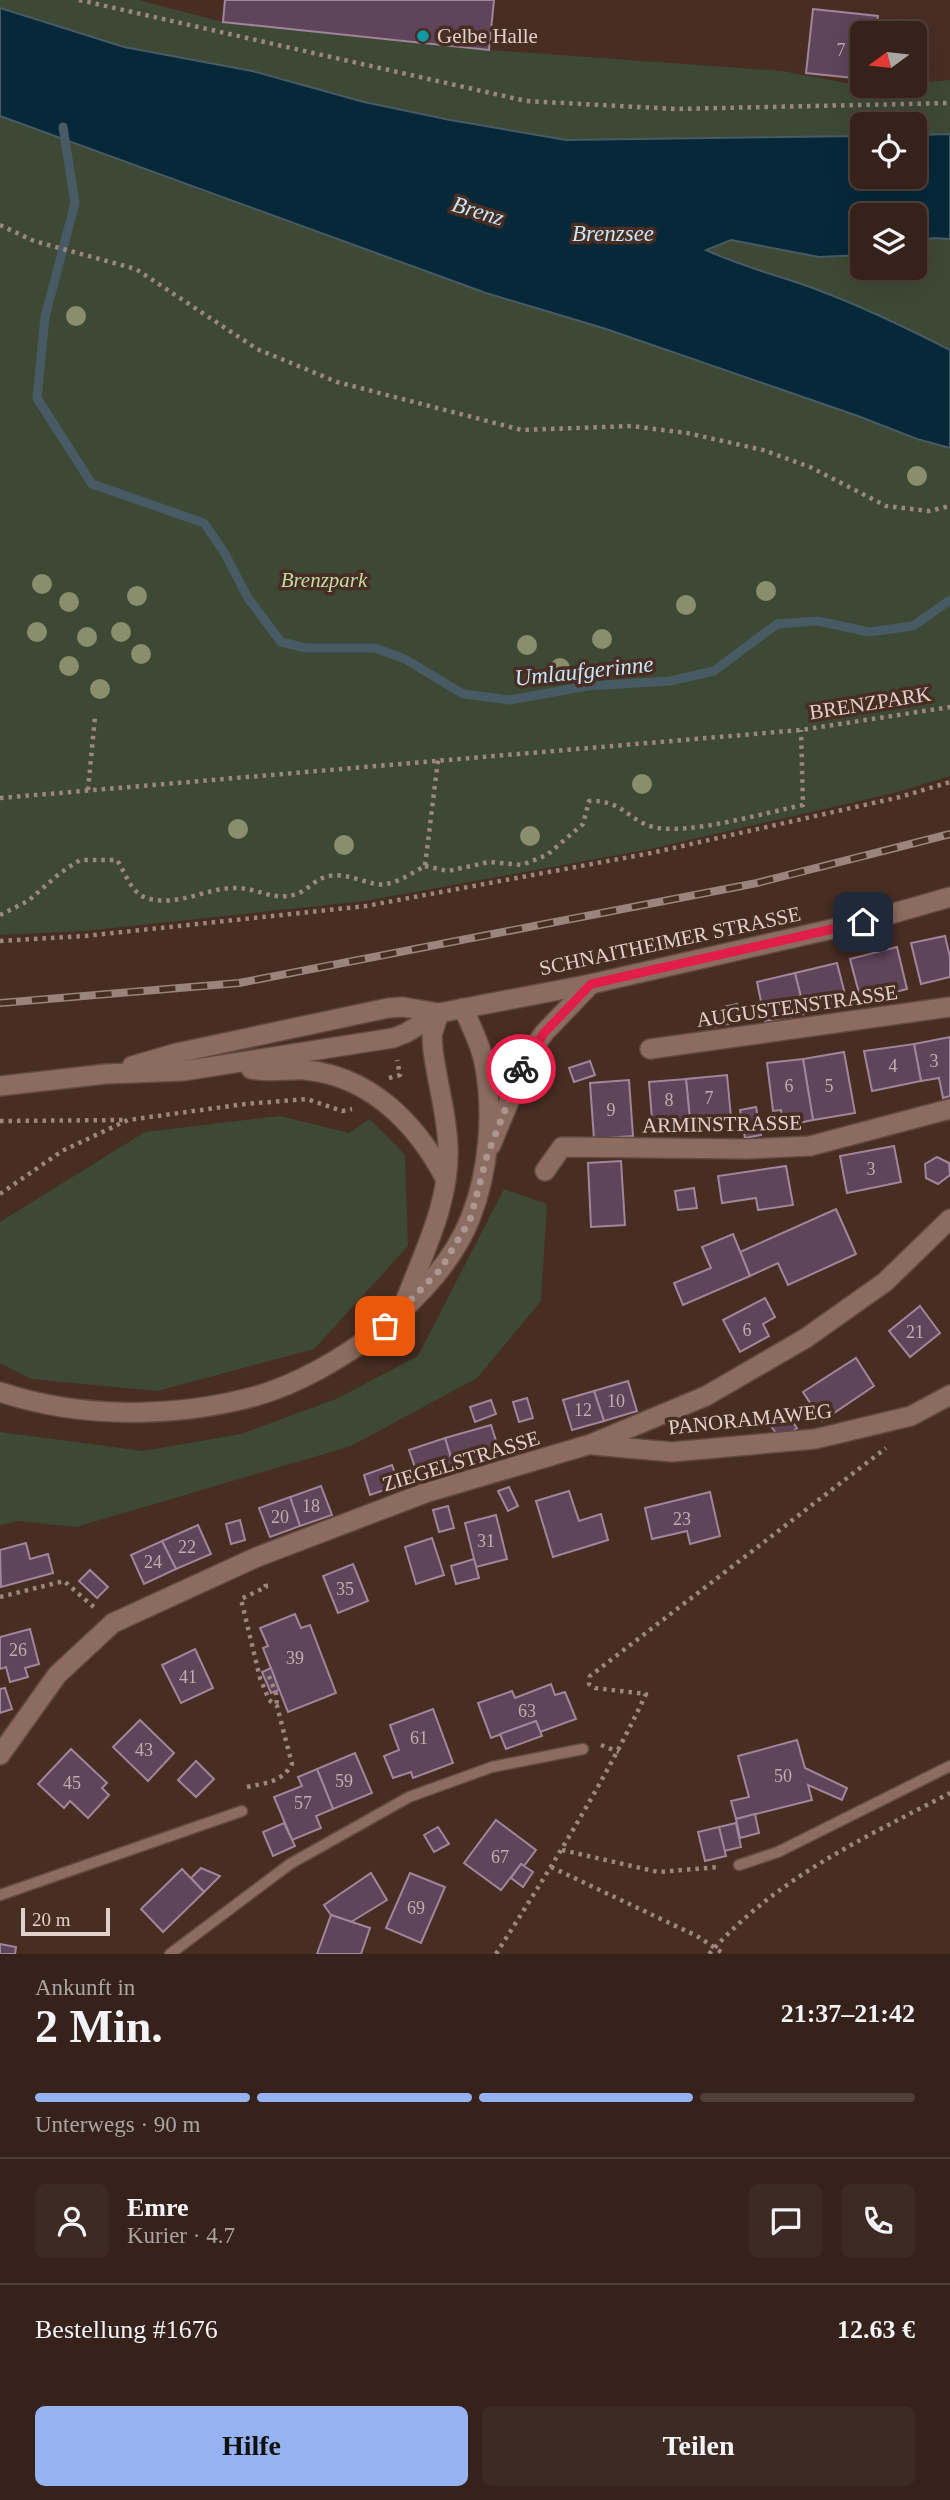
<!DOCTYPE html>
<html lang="de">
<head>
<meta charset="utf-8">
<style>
  body { margin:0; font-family:"Times New Roman",serif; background:#3d2a23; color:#f1f3f6; height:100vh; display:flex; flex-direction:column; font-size:26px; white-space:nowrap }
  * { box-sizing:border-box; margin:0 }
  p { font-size:23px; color:#aaa4a2 }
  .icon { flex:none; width:38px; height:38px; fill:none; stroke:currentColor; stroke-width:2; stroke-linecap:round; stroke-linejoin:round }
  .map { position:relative; height:1954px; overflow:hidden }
  .sheet { display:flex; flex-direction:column; background:#36221a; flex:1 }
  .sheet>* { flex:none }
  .needle { width:46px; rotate:255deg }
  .fabs { position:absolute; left:850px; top:21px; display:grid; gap:14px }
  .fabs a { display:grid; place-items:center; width:77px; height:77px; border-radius:10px; background:#36221a; box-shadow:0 7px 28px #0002,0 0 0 2px #503f39; font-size:35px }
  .scale { position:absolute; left:21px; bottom:18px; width:89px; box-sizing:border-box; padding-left:7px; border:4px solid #e2d0ca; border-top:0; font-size:19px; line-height:24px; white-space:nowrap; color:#e2d0ca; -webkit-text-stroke:5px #482d23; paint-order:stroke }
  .pin { position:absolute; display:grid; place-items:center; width:60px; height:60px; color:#fff; margin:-30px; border-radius:14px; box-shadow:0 4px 10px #0006 }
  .courier { position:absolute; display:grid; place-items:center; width:70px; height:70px; margin:-35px; border:5px solid #e11d48; border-radius:50%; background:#fff; color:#222; box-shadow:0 2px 9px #0007 }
  .summary em { font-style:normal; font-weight:700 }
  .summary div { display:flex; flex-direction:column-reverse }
  .summary { display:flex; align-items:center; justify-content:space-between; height:119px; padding:0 35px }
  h1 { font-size:46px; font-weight:700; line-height:52px }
  .bar { display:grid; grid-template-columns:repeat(4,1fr); gap:10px 7px; align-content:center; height:84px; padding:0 35px }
  .bar i { height:9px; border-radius:5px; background:#503f39 }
  .bar .current { background:#95b2f1 }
  .bar p { grid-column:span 4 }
  .line { display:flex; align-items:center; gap:18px; padding:0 35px; border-top:2px solid #503f39 }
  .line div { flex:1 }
  .round { display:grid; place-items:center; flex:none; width:74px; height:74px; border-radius:10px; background:#3d2a23 }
  .action { display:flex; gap:14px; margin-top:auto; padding:14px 35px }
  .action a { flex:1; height:80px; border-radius:10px; background:#95b2f1; color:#111; font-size:28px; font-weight:700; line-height:80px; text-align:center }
  .action a+a { background:#3d2a23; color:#f1f3f6 }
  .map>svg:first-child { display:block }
  .green { fill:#3e4935 }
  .water { fill:#062839; stroke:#485a64; stroke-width:2 }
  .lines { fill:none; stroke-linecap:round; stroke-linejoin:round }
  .stream { stroke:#485a64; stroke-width:9 }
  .building { fill:#5f445a; stroke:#a1869b; stroke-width:2 }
  .service-casing { stroke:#604940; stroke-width:13 }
  .minor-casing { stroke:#604940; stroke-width:22 }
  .tertiary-casing { stroke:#604940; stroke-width:22 }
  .path { stroke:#9c867e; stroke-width:4.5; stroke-dasharray:3.5 5; stroke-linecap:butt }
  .service { stroke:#8c6c60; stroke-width:10 }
  .minor { stroke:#8c6c60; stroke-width:19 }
  .tertiary { stroke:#8c6c60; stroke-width:19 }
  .rail-casing { stroke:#9a847c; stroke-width:8 }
  .rail { stroke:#482d23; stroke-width:5; stroke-dasharray:16; stroke-linecap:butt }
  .tree { fill:#898e6c }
  .done { stroke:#ac9790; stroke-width:7; stroke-dasharray:0 12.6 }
  .route { stroke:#e11d48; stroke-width:9 }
  .culture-dot { fill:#0f9aa8; stroke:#482d23; stroke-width:2.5 }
  .labels { text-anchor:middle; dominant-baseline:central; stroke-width:7; stroke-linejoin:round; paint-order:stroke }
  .number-label { font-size:18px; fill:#c1adae }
  .poi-label { font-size:21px; fill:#e2d0ca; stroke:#482d23; text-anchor:start }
  .park-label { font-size:21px; font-style:italic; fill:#bfdda7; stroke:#482d23 }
  .street-label { font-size:21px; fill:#e2d0ca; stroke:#482d23 }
  .water-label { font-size:23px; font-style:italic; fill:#c5e8fe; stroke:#482d23 }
</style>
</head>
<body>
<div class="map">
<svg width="950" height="1954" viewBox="0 0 950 1954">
  <rect width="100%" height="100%" fill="#482d23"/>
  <g class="green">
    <polygon points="0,0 138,0 223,22 489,50 782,71 863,86 915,86 915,83 950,80 950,134 915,135 915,124 863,124 863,136 566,140 450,120 364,102 252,72 257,210 486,293 603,328 858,416 917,439 950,448 950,776 898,792 650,849 365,901 84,931 0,935"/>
    <polygon points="933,238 950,239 950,350 891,320 705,250 731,240 819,257 863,255 863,268 915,268 915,242"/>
    <polygon points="280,1116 349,1133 370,1119 405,1155 408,1246 314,1349 157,1391 31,1379 0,1363 0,1222 145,1132"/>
    <polygon points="504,1189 547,1204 541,1301 477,1378 351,1446 76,1527 18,1521 0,1525 0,1432 143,1451 241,1434 336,1399 418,1356"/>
  </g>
  <path class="water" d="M0 8 124 47 252 71 364 102 450 120 566 140 863 136V177H915V135L950 134V239L933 238 915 242V215H863V255L819 257 731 240 706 250C742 267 781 276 818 290 863 307 907 328 950 350V448L917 439 858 416 603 328 486 293 0 116Z"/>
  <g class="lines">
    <polyline class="stream" points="63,127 75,203 45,317 37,398 92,484 204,523 224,552 248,598 281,642 306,648 375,648 405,659 463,694 510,700 587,686 670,681 714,671 777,624 818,621 869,632 913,626 950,600"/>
  </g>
  <g class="building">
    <polygon points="225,0 494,0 489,50 223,22"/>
    <polygon points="813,9 878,16 876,33 863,33 863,79 806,73"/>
    <polygon points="945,936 950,957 950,977 921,984 911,943"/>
    <polygon points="897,947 907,989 861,1001 850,959"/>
    <polygon points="837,963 847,1002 805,1014 795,973"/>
    <polygon points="795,973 805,1014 765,1021 757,982"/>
    <polygon points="737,1004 741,1021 714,1027 710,1010"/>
    <polygon points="950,1037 950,1096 943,1098 939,1078 921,1081 914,1044"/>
    <polygon points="914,1044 921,1081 872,1091 864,1051"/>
    <polygon points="844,1052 855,1113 813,1120 803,1059"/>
    <polygon points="803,1059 813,1120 784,1126 781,1110 773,1111 767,1063"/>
    <polygon points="590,1061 595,1075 574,1082 569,1068"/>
    <polygon points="727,1075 731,1117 690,1120 686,1079"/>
    <polygon points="686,1079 691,1131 663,1134 662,1118 652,1119 649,1082"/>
    <polygon points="629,1080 633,1136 594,1139 590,1083"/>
    <polygon points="756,1107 761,1135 745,1138 740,1110"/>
    <polygon points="894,1146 901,1182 847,1193 840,1156"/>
    <polygon points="937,1157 949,1163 950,1175 938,1184 926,1178 925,1164"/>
    <polygon points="621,1161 625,1225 591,1227 588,1163"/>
    <polygon points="786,1166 793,1205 758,1210 756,1198 722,1203 718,1176"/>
    <polygon points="694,1188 697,1208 678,1210 675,1191"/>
    <polygon points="836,1209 856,1254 788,1285 778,1263 750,1276 740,1252"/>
    <polygon points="733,1234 750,1276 683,1305 674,1283 711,1268 702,1247"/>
    <polygon points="765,1298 775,1317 763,1324 769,1336 740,1352 723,1320"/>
    <polygon points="920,1306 940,1333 910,1357 889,1331"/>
    <polygon points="856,1358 874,1386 822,1421 803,1392"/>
    <polygon points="628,1381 637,1411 604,1421 594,1391"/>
    <polygon points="594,1391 604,1421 572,1430 563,1400"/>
    <polygon points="527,1398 533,1418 519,1422 513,1402"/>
    <polygon points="491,1400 496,1414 475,1422 470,1407"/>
    <polygon points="785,1411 797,1428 781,1440 768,1422"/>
    <polygon points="491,1425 500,1453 454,1468 445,1438"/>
    <polygon points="445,1438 454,1468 419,1479 409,1450"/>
    <polygon points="392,1465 399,1485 370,1495 364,1475"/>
    <polygon points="321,1486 332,1515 300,1526 290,1497"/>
    <polygon points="509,1487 518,1506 508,1511 498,1491"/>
    <polygon points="569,1491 579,1521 601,1514 608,1540 553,1557 536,1501"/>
    <polygon points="710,1492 720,1536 690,1544 687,1531 652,1539 645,1508"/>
    <polygon points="290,1497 300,1526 270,1537 259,1508"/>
    <polygon points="448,1506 454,1528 439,1532 433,1510"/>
    <polygon points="496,1515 507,1559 476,1567 465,1523"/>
    <polygon points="240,1520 245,1540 231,1544 226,1524"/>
    <polygon points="198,1525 211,1554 176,1569 162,1541"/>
    <polygon points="432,1538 444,1575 416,1584 405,1547"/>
    <polygon points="162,1541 176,1569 144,1584 131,1555"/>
    <polygon points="26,1543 30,1559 48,1554 53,1573 1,1587 0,1550"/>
    <polygon points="474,1559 479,1578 456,1584 451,1566"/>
    <polygon points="353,1564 368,1601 338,1613 323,1576"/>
    <polygon points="90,1570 108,1587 97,1598 79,1581"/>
    <polygon points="295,1614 301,1628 310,1625 336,1693 288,1712 263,1648 268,1646 260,1628"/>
    <polygon points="30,1629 39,1664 25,1668 28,1677 10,1682 6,1667 0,1669 0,1637"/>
    <polygon points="195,1649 213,1688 181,1703 162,1665"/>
    <polygon points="271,1668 279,1690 271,1693 262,1672"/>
    <polygon points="551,1684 555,1695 565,1692 576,1719 540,1732 536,1721 491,1738 478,1703 512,1691 515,1698"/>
    <polygon points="5,1688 12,1709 0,1713 0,1689"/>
    <polygon points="433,1709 453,1763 413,1778 411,1772 393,1778 384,1756 399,1750 390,1725"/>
    <polygon points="140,1720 174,1753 148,1781 113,1747"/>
    <polygon points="536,1721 542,1736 506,1749 500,1734"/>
    <polygon points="797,1740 805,1768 847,1788 842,1800 808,1785 812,1800 736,1819 731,1801 749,1797 738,1756"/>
    <polygon points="71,1749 107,1783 102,1788 109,1795 88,1818 70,1801 64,1808 38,1784"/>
    <polygon points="355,1753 372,1793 333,1809 317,1769"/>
    <polygon points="196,1761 214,1779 196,1797 178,1780"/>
    <polygon points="317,1769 333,1809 316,1816 321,1828 292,1840 274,1797 302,1786 298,1777"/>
    <polygon points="755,1814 759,1833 740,1838 736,1819"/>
    <polygon points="496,1820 536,1850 524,1866 521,1864 501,1890 464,1863"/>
    <polygon points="284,1823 295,1846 273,1856 263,1832"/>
    <polygon points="736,1823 741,1847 724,1851 719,1827"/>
    <polygon points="438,1827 449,1844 434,1852 424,1835"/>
    <polygon points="719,1827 726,1856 705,1861 698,1832"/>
    <polygon points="521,1864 533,1872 523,1887 511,1878"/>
    <polygon points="201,1868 220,1876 204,1892 191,1878"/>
    <polygon points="182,1869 204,1892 163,1932 141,1909"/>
    <polygon points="371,1873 387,1900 351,1922 331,1915 324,1905"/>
    <polygon points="410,1873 445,1887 421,1943 386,1928"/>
    <polygon points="331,1915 370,1928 361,1954 317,1954"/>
    <polygon points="0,1944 16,1947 15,1954 0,1954"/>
  </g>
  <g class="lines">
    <defs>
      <g id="service">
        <polyline points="739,1865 778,1852 950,1766"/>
        <polyline points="0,1895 242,1811"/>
        <polyline points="170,1954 290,1864 409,1797 492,1767 583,1749"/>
      </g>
      <g id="minor">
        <polyline points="650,1049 950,1007"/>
        <polyline points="545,1171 562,1147 747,1149 810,1146 950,1109"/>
        <polyline points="593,1445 672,1452 815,1439 911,1416 950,1395"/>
        <polyline points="0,1755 57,1675 113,1623 257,1557 425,1493 591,1444 706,1396 806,1338 885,1282 950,1219"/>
      </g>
      <g id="tertiary">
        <polyline points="132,1066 177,1053 388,1008 403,1007 439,1013"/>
        <path d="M251 1069C269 1073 287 1069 305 1070 370 1076 416 1123 445 1178"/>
        <polyline points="0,1086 105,1074 183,1071 393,1038 406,1033 439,1013 591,984 863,922 950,897"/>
        <polyline points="491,1145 528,1056 544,1033 591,984"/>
        <path d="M405 1302C424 1251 450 1202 448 1147 447 1115 437 1082 433 1050L432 1035 439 1013"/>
        <path d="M0 1392C81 1419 175 1418 256 1396 336 1373 439 1297 470 1219 489 1172 494 1111 484 1062 480 1043 471 1026 463 1008"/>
      </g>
    </defs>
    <use href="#service" class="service-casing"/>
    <use href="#minor" class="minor-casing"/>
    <use href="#tertiary" class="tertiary-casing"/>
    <g class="path">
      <polyline points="79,0 526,101 676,109 950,103"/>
      <polyline points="0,225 34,241 136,269 257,349 337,382 522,430 631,426 687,433 763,450 810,467 886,506 929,511 950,506"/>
      <polyline points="88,790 95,717"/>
      <polyline points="0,798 801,730 950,707"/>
      <path d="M425 866 448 871 489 862 522 865 547 855 583 824 589 801C623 800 626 819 653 827 686 836 768 812 803 805L801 730"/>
      <path d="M0 915 28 901 60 873 80 860H117C127 875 131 895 150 899 179 906 207 888 234 888 258 887 271 902 297 894 308 890 316 878 329 876 349 872 371 887 386 884 399 882 414 872 425 866L438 760"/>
      <polyline points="0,941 85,936 366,906 651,853 900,797 950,782"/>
      <polyline points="389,1078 400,1075 397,1060"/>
      <polyline points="0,1121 123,1120"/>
      <polyline points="0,1194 62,1151 128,1120 245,1104 307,1099 342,1111 352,1109"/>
      <polyline points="0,1597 64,1581 96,1609"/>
      <polyline points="269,1676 276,1694 277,1706"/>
      <polyline points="601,1745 619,1752"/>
      <path d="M247 1787C266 1783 282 1782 292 1764L277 1706 269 1700 260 1678 241 1599 266 1587 265 1580"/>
      <polyline points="562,1850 658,1872 719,1867"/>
      <polyline points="551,1867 697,1936 724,1954"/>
      <path d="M496 1954C550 1869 603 1785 646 1694L595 1688 589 1684 590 1676 886 1448"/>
      <path d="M709 1954C776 1878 862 1839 950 1793"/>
    </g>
    <use href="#service" class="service"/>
    <use href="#minor" class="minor"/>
    <use href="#tertiary" class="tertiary"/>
    <defs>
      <polyline id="rail" points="0,1003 239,983 757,883 950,834"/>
    </defs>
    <use href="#rail" class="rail-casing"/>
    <use href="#rail" class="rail"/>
  </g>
  <g class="tree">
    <circle cx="76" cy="316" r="10"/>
    <circle cx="917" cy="476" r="10"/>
    <circle cx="42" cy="584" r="10"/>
    <circle cx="766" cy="591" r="10"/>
    <circle cx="137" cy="596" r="10"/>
    <circle cx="69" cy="602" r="10"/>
    <circle cx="686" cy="605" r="10"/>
    <circle cx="37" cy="632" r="10"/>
    <circle cx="121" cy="632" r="10"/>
    <circle cx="87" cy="637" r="10"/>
    <circle cx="602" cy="639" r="10"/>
    <circle cx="527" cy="645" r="10"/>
    <circle cx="141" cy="654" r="10"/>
    <circle cx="69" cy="666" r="10"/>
    <circle cx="560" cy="668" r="10"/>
    <circle cx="100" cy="689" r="10"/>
    <circle cx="642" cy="784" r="10"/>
    <circle cx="238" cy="829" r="10"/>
    <circle cx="530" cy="836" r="10"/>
    <circle cx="344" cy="845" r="10"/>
  </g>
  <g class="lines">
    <polyline class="done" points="385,1326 440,1270 470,1220 487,1156 521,1069"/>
    <polyline class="route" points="521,1069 544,1033 591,984 863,922"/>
  </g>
  <circle class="culture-dot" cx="423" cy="36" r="7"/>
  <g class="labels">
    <g class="number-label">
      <text x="841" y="50">7</text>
      <text x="934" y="1061">3</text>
      <text x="893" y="1066">4</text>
      <text x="789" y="1086">6</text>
      <text x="829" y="1086">5</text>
      <text x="709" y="1098">7</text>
      <text x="669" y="1100">8</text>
      <text x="611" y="1110">9</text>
      <text x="871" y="1169">3</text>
      <text x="747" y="1330">6</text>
      <text x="915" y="1332">21</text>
      <text x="616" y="1401">10</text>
      <text x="583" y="1410">12</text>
      <text x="311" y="1506">18</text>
      <text x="280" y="1517">20</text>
      <text x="682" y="1519">23</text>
      <text x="486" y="1541">31</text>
      <text x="187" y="1547">22</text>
      <text x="153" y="1562">24</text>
      <text x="345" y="1589">35</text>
      <text x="18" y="1650">26</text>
      <text x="295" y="1658">39</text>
      <text x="188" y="1677">41</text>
      <text x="527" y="1711">63</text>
      <text x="419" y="1738">61</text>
      <text x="144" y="1750">43</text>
      <text x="783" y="1776">50</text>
      <text x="344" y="1781">59</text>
      <text x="72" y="1783">45</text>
      <text x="303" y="1803">57</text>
      <text x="500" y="1857">67</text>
      <text x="416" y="1908">69</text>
    </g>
    <g class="poi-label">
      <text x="437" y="36">Gelbe Halle</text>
    </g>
    <g class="park-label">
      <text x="324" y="580">Brenzpark</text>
    </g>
    <g class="street-label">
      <text transform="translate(870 703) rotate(-9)">BRENZPARK</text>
      <text transform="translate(670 941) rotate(-12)">SCHNAITHEIMER STRASSE</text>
      <text transform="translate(797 1006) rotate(-8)">AUGUSTENSTRASSE</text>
      <text transform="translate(722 1124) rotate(-1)">ARMINSTRASSE</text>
      <text transform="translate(750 1419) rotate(-6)">PANORAMAWEG</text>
      <text transform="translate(461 1461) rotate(-17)">ZIEGELSTRASSE</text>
    </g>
    <g class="water-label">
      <text transform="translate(478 211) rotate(17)">Brenz</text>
      <text x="613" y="233">Brenzsee</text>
      <text transform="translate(584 671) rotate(-6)">Umlaufgerinne</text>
    </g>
  </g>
</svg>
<div class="fabs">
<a><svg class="needle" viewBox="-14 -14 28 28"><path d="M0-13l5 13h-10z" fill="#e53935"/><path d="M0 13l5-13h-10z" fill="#aaa4a2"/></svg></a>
<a><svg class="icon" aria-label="locate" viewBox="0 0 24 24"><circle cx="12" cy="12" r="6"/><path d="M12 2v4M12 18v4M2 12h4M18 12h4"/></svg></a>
<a><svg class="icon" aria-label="layers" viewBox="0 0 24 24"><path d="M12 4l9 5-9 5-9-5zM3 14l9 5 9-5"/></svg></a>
</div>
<div class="scale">20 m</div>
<div class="pin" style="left:385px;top:1326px;background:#ea580c"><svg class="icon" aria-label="bag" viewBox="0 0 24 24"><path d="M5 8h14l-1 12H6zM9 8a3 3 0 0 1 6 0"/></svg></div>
<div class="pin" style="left:863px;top:922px;background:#1f2937"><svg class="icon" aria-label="home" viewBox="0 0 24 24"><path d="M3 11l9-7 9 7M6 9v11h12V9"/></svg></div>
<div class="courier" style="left:521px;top:1069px"><svg class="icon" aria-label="bike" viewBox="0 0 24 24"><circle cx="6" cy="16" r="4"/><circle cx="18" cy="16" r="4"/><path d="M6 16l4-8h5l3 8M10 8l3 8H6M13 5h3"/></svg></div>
</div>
<section class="sheet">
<div class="summary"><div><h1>2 Min.</h1><p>Ankunft in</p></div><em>21:37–21:42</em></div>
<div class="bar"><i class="current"></i><i class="current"></i><i class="current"></i><i></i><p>Unterwegs · 90 m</p></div>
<div class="line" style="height:126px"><a class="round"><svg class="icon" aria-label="person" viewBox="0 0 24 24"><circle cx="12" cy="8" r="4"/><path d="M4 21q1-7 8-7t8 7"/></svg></a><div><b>Emre</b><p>Kurier · 4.7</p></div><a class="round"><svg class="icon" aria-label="chat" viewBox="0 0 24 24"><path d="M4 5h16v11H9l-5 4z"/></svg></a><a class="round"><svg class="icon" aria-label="phone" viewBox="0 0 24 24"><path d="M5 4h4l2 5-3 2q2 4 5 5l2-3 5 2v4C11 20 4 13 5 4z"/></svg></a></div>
<div class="line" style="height:91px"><div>Bestellung #1676</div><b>12.63 €</b></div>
<div class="action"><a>Hilfe</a><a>Teilen</a></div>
</section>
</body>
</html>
